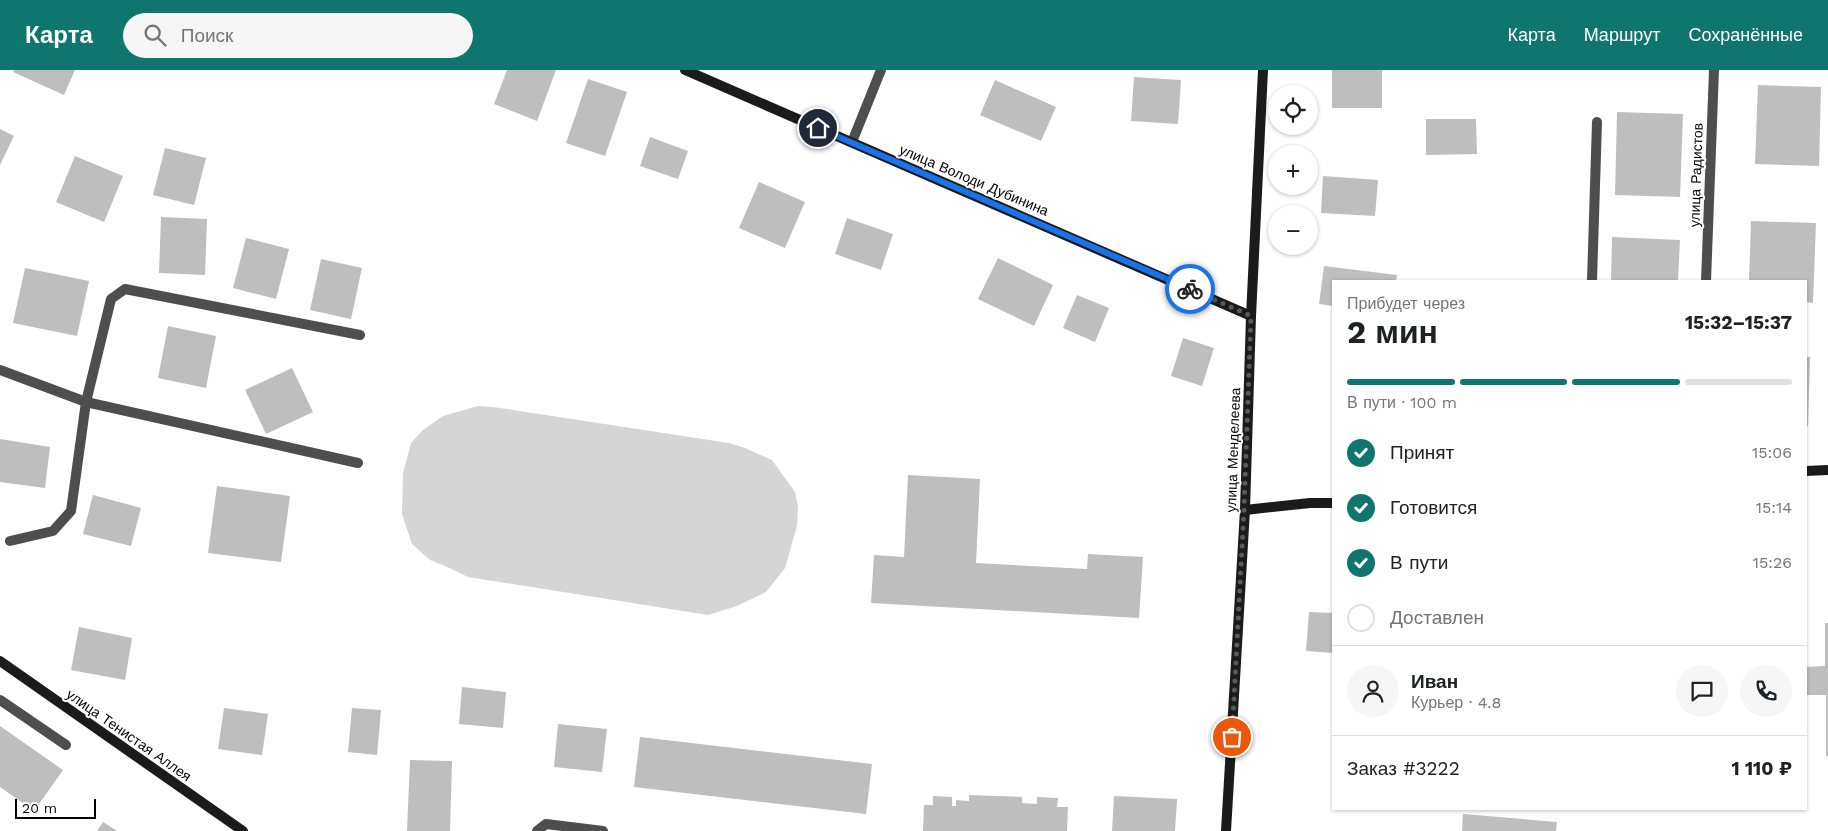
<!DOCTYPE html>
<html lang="ru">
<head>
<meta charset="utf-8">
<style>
  body { margin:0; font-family:"Work Sans",sans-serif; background:#f6f6f6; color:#202124; height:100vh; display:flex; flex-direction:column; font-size:19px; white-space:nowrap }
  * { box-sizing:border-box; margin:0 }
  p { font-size:16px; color:#757577 }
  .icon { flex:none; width:28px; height:28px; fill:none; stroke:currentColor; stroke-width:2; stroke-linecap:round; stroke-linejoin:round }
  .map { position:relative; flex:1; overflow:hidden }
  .details { position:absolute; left:1332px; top:210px; width:475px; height:530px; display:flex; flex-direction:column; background:#fff; border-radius:0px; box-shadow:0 1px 4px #0004 }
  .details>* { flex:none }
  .tools { position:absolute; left:1268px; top:15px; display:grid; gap:10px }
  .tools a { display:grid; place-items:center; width:50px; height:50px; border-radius:50%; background:#fff; box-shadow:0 1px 4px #0004; font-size:25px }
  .scale { position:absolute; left:15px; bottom:12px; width:81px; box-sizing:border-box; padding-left:5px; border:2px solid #000; border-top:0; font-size:14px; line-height:18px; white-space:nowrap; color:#000; -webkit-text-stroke:4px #fff; paint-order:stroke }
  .pin { position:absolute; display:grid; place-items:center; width:42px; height:42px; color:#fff; margin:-21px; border:2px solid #fff; border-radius:50%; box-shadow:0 1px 5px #0007 }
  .courier { position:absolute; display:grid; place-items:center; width:50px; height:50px; margin:-25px; border:4px solid #1a73e8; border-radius:50%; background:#fff; color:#222; box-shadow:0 1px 6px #0007 }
  .summary em { font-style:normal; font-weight:700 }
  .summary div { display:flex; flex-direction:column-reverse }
  .summary { display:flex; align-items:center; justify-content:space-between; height:85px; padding:0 15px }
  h1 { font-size:32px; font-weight:700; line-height:38px }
  .bar { display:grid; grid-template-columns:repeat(4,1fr); gap:8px 5px; align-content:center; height:60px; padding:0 15px }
  .bar i { height:6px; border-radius:4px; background:#e0e0e0 }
  .bar .current { background:#0f766e }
  .bar p { grid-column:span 4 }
  .line { display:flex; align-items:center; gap:12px; padding:0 15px; border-top:1px solid #e0e0e0 }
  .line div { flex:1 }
  .round { display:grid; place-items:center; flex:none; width:52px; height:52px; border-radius:26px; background:#f6f6f6 }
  ol { padding:0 15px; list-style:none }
  li { display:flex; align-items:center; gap:15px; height:55px }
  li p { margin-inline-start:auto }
  li .icon { padding:5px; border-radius:50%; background:#0f766e; color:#fff; stroke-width:4 }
  li:last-child { color:#757577 }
  li i { width:28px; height:28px; border:2px solid #e0e0e0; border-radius:50% }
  header { display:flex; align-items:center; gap:30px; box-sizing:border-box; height:70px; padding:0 25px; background:#0f766e; color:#fff }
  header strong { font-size:24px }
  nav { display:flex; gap:28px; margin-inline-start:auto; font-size:18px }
  .search { width:350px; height:45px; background:#f6f6f6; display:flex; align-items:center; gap:12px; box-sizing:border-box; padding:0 18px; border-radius:28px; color:#757577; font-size:19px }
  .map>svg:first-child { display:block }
  .green { fill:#d5d5d5 }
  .building { fill:#bebebe }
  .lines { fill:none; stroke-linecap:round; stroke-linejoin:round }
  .lane { stroke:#4e4e4e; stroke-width:10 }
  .street { stroke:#4e4e4e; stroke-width:10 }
  .secondary { stroke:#1b1b1b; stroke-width:10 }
  .done { stroke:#595959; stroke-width:5; stroke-dasharray:0 9 }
  .route { stroke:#1a73e8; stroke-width:6 }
  .labels { text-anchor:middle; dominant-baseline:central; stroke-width:4; stroke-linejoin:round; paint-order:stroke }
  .street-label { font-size:14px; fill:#000; stroke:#fff }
</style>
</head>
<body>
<header>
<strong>Карта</strong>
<div class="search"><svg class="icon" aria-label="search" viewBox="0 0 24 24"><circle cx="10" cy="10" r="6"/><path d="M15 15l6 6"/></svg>Поиск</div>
<nav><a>Карта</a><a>Маршрут</a><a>Сохранённые</a></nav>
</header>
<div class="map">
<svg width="1828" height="761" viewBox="0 0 1828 761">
  <rect width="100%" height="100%" fill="#fff"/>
  <polygon class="green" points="478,336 493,337 729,373 745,378 772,390 795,422 798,437 797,456 785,498 766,522 737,536 708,545 468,507 445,496 430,490 412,474 402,444 403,403 411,373 423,360 443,346"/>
  <g class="building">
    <polygon points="14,0 75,0 64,25 13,2"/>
    <polygon points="507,0 556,0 537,51 494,34"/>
    <rect x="1332" y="0" width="50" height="38"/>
    <polygon points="1134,7 1181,10 1178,54 1131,51"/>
    <polygon points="588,9 627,22 605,86 566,73"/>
    <polygon points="995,10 1056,37 1041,71 980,45"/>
    <polygon points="1758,15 1821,17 1819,96 1755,94"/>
    <polygon points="1617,42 1683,44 1680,127 1615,125"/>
    <polygon points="1426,49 1476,49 1477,84 1426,85"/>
    <polygon points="0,59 14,66 0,95"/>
    <polygon points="650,67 688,81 678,109 640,96"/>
    <polygon points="165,78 206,88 194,135 153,125"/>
    <polygon points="75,86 123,106 104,152 56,132"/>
    <polygon points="1323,106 1378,110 1375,146 1321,143"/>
    <polygon points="759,112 805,132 785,178 739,158"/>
    <polygon points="161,147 207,149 205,205 159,203"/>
    <polygon points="847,148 893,164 881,200 835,184"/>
    <polygon points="1751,151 1816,153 1813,233 1806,232 1806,211 1749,211"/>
    <polygon points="1612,167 1680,170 1678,211 1611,211"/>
    <polygon points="246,168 289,179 276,229 233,218"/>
    <polygon points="998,188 1053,215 1034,256 978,229"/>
    <polygon points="321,189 362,198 351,249 310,240"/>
    <polygon points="1324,196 1397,205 1396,211 1334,211 1334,236 1319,234"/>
    <polygon points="25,198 89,211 77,266 13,253"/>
    <polygon points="1077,225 1109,238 1095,272 1063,258"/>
    <polygon points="168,256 216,266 206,318 158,308"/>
    <polygon points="1183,268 1214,278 1202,316 1171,306"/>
    <polygon points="1806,287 1810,287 1808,356 1806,356"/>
    <polygon points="292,298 313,342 266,364 245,320"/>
    <polygon points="0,369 50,377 45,418 0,412"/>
    <polygon points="908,405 980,409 976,493 1087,499 1088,484 1143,487 1139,548 871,533 874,485 904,487"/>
    <polygon points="217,416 290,426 281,492 208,483"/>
    <polygon points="93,425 141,438 131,476 83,464"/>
    <polygon points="1309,542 1334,543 1334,583 1306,581"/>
    <polygon points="1825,553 1828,553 1828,686 1826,686 1826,625 1806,625 1806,597 1825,596"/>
    <polygon points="79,557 132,568 125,610 71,600"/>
    <polygon points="462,617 506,622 503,658 459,654"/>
    <polygon points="224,638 268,644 262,685 218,679"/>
    <polygon points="352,638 381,640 377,685 348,682"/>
    <polygon points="558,654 607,659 602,702 554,697"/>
    <polygon points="0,656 63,700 34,741 0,717"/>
    <polygon points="640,667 872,694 866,744 634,717"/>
    <polygon points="410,690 452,691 450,761 407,761"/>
    <polygon points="969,725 1022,727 1022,733 1037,734 1037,727 1058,728 1057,737 1068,737 1067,761 923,761 924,735 933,735 933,726 952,727 952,736 956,736 956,730 969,731"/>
    <polygon points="1114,726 1177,729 1175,761 1112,761"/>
    <polygon points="1463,744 1557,752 1556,761 1462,761"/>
    <polygon points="103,752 117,761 97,761"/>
  </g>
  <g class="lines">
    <g class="lane">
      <polyline points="852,72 881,0"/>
      <polyline points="1592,211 1597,52"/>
      <polyline points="0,300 86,332 358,393"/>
      <polyline points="10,471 53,461 71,441 86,332 111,229 125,219 360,265"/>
      <polyline points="0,630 66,675"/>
      <polyline points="537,761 546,754 603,761"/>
    </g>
    <polyline class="street" points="1706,211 1714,0"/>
    <g class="secondary">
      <polyline points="685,0 1251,246"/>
      <polyline points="1806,401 1828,400"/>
      <polyline points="1245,440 1310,433 1334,433"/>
      <polyline points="0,591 243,761"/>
      <polyline points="1226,761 1245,440 1251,246 1263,0"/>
    </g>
  </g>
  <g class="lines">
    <polyline class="done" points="1190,219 1251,246 1244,440 1232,667"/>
    <polyline class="route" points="818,58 1190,219"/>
  </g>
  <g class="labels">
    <g class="street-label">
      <text transform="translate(1696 105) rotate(-88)">улица Радистов</text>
      <text transform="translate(974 110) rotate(23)">улица Володи Дубинина</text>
      <text transform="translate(1233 380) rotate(-88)">улица Менделеева</text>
      <text transform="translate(129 665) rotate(35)">улица Тенистая Аллея</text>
    </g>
  </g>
</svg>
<div class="tools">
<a><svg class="icon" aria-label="locate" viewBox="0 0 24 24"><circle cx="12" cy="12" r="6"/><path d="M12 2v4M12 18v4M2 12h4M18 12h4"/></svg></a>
<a>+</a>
<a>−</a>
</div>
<div class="scale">20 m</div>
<div class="pin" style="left:1232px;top:667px;background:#ea580c"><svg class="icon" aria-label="bag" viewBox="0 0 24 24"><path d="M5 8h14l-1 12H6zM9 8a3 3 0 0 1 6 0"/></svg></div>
<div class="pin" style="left:818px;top:58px;background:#1f2937"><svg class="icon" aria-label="home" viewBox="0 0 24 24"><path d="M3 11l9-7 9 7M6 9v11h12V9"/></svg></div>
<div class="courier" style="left:1190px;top:219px"><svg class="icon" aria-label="bike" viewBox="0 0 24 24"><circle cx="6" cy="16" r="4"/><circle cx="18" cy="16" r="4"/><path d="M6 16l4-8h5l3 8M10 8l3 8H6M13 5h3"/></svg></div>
<section class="details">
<div class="summary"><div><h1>2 мин</h1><p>Прибудет через</p></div><em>15:32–15:37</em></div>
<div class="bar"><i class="current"></i><i class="current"></i><i class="current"></i><i></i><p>В пути · 100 m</p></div>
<ol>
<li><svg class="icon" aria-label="check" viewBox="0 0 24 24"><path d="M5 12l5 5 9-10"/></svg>Принят<p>15:06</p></li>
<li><svg class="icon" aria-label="check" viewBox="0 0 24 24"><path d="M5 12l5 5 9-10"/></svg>Готовится<p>15:14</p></li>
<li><svg class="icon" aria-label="check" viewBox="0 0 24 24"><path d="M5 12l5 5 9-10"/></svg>В пути<p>15:26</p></li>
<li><i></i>Доставлен</li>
</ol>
<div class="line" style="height:90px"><a class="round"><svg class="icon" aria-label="person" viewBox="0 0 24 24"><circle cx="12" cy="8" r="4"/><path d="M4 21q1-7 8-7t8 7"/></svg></a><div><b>Иван</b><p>Курьер · 4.8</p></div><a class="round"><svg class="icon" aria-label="chat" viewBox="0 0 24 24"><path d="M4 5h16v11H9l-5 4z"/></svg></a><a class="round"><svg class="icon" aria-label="phone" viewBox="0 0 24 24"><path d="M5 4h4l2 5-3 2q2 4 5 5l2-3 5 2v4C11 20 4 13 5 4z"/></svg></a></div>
<div class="line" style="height:65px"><div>Заказ #3222</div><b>1 110 ₽</b></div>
</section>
</div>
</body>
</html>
